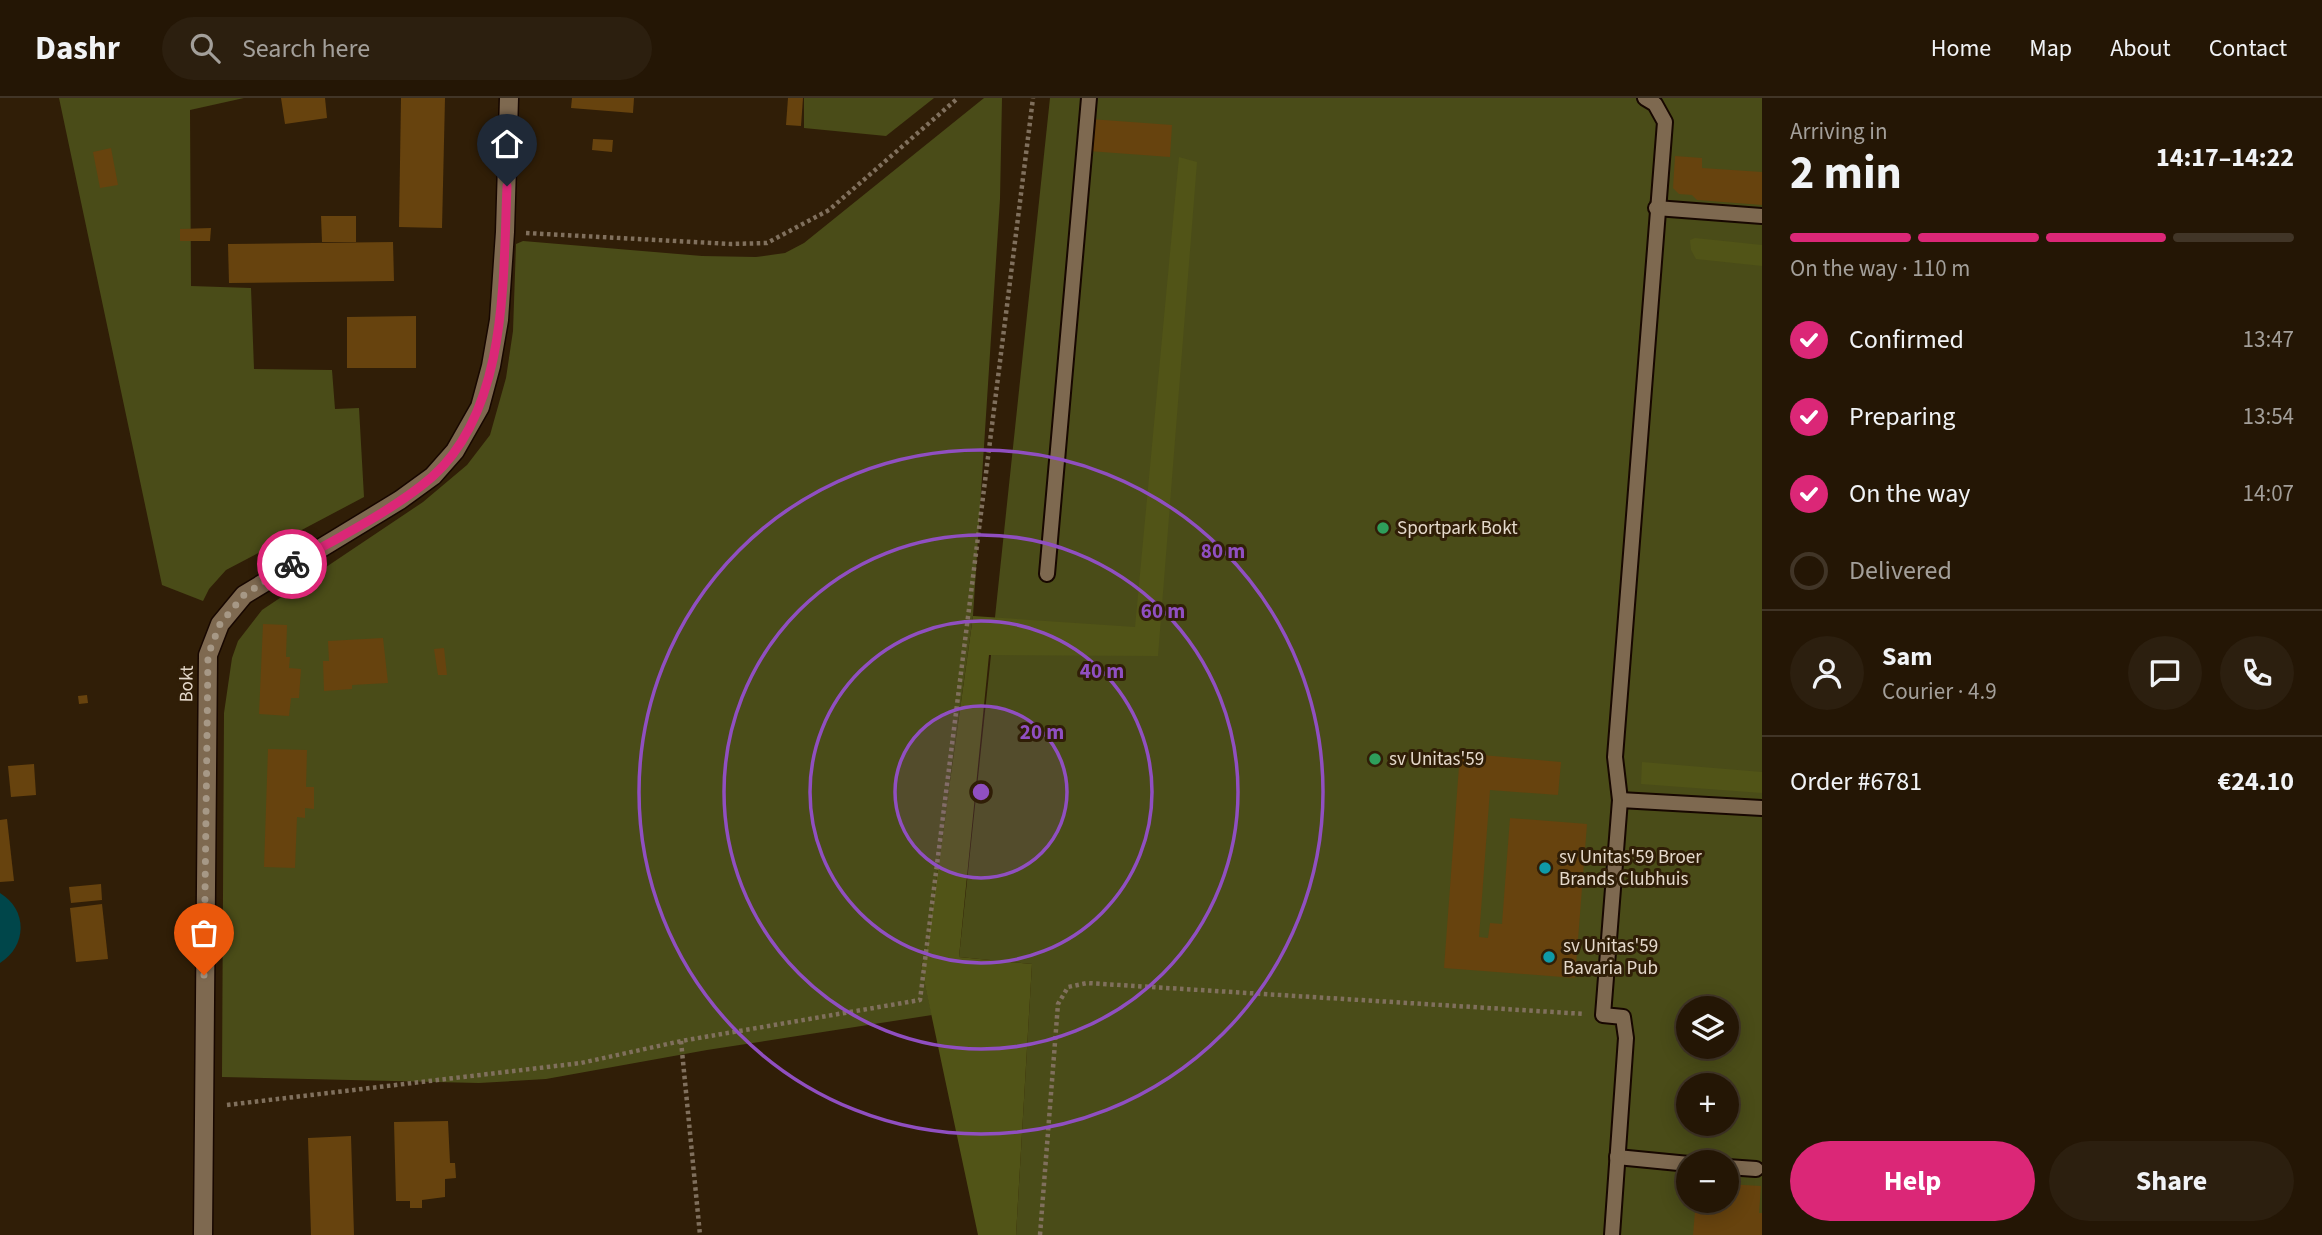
<!DOCTYPE html>
<html lang="en">
<head>
<meta charset="utf-8">
<style>
  body { margin:0; font-family:"Source Sans 3",sans-serif; background:#2c1f0f; color:#f1f3f6; height:100vh; display:flex; flex-direction:column; font-size:26px; white-space:nowrap }
  * { box-sizing:border-box; margin:0 }
  p { font-size:23px; color:#a39f9a }
  .icon { flex:none; width:38px; height:38px; fill:none; stroke:currentColor; stroke-width:2; stroke-linecap:round; stroke-linejoin:round }
  .map { position:relative; flex:1; overflow:hidden }
  .drawer { display:flex; flex-direction:column; background:#241605; width:560px }
  .drawer>* { flex:none }
  .controls { position:absolute; left:1676px; top:898px; display:grid; gap:14px }
  .controls a { display:grid; place-items:center; width:63px; height:63px; border-radius:50%; background:#241605; box-shadow:0 4px 18px #0003,0 0 0 2px #413527; font-size:35px }
  .pin { position:absolute; display:grid; place-items:center; width:60px; height:60px; color:#fff; margin:-72px -30px; border-radius:50% 50% 50% 0; rotate:-45deg; box-shadow:0 0 7px #0007 }
  .pin .icon { rotate:45deg }
  .courier { position:absolute; display:grid; place-items:center; width:70px; height:70px; margin:-35px; border:5px solid #db2777; border-radius:50%; background:#fff; color:#222; box-shadow:0 2px 9px #0007 }
  .overview em { font-style:normal; font-weight:700 }
  .overview div { display:flex; flex-direction:column-reverse }
  .overview { display:flex; align-items:center; justify-content:space-between; height:119px; padding:0 28px }
  h1 { font-size:46px; font-weight:700; line-height:52px }
  .bar { display:grid; grid-template-columns:repeat(4,1fr); gap:10px 7px; align-content:center; height:84px; padding:0 28px }
  .bar i { height:9px; border-radius:5px; background:#413527 }
  .bar .current { background:#db2777 }
  .bar p { grid-column:span 4 }
  .line { display:flex; align-items:center; gap:18px; padding:0 28px; border-top:2px solid #413527 }
  .line div { flex:1 }
  .round { display:grid; place-items:center; flex:none; width:74px; height:74px; border-radius:37px; background:#2c1f0f }
  ol { padding:0 28px; list-style:none }
  li { display:flex; align-items:center; gap:21px; height:77px }
  li p { margin-inline-start:auto }
  li .icon { padding:7px; border-radius:50%; background:#db2777; color:#fff; stroke-width:4 }
  li:last-child { color:#a39f9a }
  li i { width:38px; height:38px; border:4px solid #413527; border-radius:50% }
  .primary-button { display:flex; gap:14px; margin-top:auto; padding:14px 28px }
  .primary-button a { flex:1; height:80px; border-radius:42px; background:#db2777; color:#fff; font-size:28px; font-weight:700; line-height:80px; text-align:center }
  .primary-button a+a { background:#2c1f0f; color:#f1f3f6 }
  header { display:flex; align-items:center; gap:42px; box-sizing:border-box; height:98px; padding:0 35px; background:#241605; border-bottom:2px solid #413527 }
  header strong { font-size:33px }
  nav { display:flex; gap:38px; margin-inline-start:auto; font-size:24px }
  .search { width:490px; height:63px; background:#2c1f0f; display:flex; align-items:center; gap:18px; box-sizing:border-box; padding:0 24px; border-radius:38px; color:#a39f9a; font-size:26px }
  main { display:flex; flex:1; min-height:0 }
  .map>svg:first-child { display:block }
  .green { fill:#4a4c18; fill-rule:evenodd }
  .forest { fill:#515417 }
  .water { fill:#00464a }
  .building { fill:#67430e }
  .lines { fill:none; stroke-linecap:round; stroke-linejoin:round }
  .service-casing { stroke:#170700; stroke-width:18 }
  .minor-casing { stroke:#170700; stroke-width:21 }
  .path { stroke:#80705d; stroke-width:4.5; stroke-dasharray:3.5 3.5; stroke-linecap:butt }
  .service { stroke:#7e6950; stroke-width:14 }
  .minor { stroke:#7e6950; stroke-width:18 }
  .done { stroke:#a69886; stroke-width:7; stroke-dasharray:0 12.6 }
  .route { stroke:#db2777; stroke-width:9 }
  .ring { fill:none; stroke:#904fc1; stroke-width:3.5 }
  .leisure-dot { fill:#2e9e5b; stroke:#301e07; stroke-width:2.5 }
  .culture-dot { fill:#0f9aa8; stroke:#301e07; stroke-width:2.5 }
  .labels { text-anchor:middle; dominant-baseline:central; stroke-width:6; stroke-linejoin:round; paint-order:stroke }
  .poi-label { font-size:19px; fill:#e5d9cb; stroke:#301e07; text-anchor:start }
  .street-label { font-size:19px; fill:#e5d9cb; stroke:#301e07 }
  .centre { fill:#904fc1; stroke:#301e07; stroke-width:3.5 }
  .ring-label { font-size:21px; text-anchor:middle; font-weight:bold; fill:#904fc1; stroke:#301e07; stroke-width:6; stroke-linejoin:round; paint-order:stroke }
</style>
</head>
<body>
<header>
<strong>Dashr</strong>
<div class="search"><svg class="icon" aria-label="search" viewBox="0 0 24 24"><circle cx="10" cy="10" r="6"/><path d="M15 15l6 6"/></svg>Search here</div>
<nav><a>Home</a><a>Map</a><a>About</a><a>Contact</a></nav>
</header>
<main>
<div class="map">
<svg width="1762" height="1137" viewBox="0 0 1762 1137">
  <rect width="100%" height="100%" fill="#301e07"/>
  <g class="green">
    <polygon points="59,0 244,0 190,12 191,188 251,190 254,271 332,272 335,311 359,310 364,399 226,472 209,491 203,503 162,487"/>
    <polygon points="804,0 934,0 886,38 804,30"/>
    <polygon points="984,0 1002,0 1000,101 973,518 926,856 921,868 932,917 707,952 546,981 479,985 222,979 224,615 232,560 238,543 262,512 423,404 467,367 490,337 506,280 513,233 516,146 523,143 702,158 756,159 785,155 804,145"/>
    <path d="M1050 0H1762V1137H1016L1032 866 959 859ZM1689 910H1727V948H1689ZM1689 987H1727V1026H1689ZM1689 1064H1727V1102H1689Z"/>
  </g>
  <g class="forest">
    <polygon points="1179,59 1197,64 1158,558 989,557 959,859 1032,866 1016,1137 978,1137 921,868 926,856 973,518 1135,529"/>
    <polygon points="1695,140 1762,147 1762,168 1696,161 1691,152 1690,142"/>
    <polygon points="1642,664 1762,674 1762,695 1641,686"/>
  </g>
  <path class="water" d="M0 795C28 812 27 848 0 865Z"/>
  <g class="building">
    <polygon points="281,0 325,0 327,20 285,26"/>
    <polygon points="401,0 445,0 442,130 399,129"/>
    <polygon points="572,0 634,0 633,15 571,10"/>
    <polygon points="788,0 803,0 801,28 786,27"/>
    <polygon points="1090,21 1172,27 1170,59 1088,53"/>
    <polygon points="593,41 613,42 612,54 592,52"/>
    <polygon points="111,50 118,87 100,90 93,54"/>
    <polygon points="1675,58 1702,60 1702,70 1762,74 1762,107 1697,102 1692,97 1679,96 1673,90"/>
    <polygon points="321,118 356,118 356,144 322,144"/>
    <polygon points="211,130 210,143 180,143 180,131"/>
    <polygon points="393,144 394,183 229,185 228,146"/>
    <polygon points="416,218 416,270 347,270 347,219"/>
    <polygon points="263,526 287,527 286,559 290,559 289,570 301,571 299,600 291,600 289,618 259,616"/>
    <polygon points="383,540 388,585 352,587 352,591 324,593 323,563 329,563 328,543"/>
    <polygon points="444,550 447,577 438,577 434,551"/>
    <polygon points="87,597 88,605 79,606 78,598"/>
    <polygon points="268,651 307,652 306,689 314,689 314,711 305,710 305,720 297,719 295,770 264,769"/>
    <polygon points="1460,655 1561,664 1558,697 1490,692 1479,839 1488,840 1490,825 1502,826 1510,720 1587,726 1575,880 1444,870"/>
    <polygon points="34,666 36,697 11,699 8,668"/>
    <polygon points="7,721 14,783 0,784 0,722"/>
    <polygon points="101,786 102,802 71,805 69,789"/>
    <polygon points="102,806 108,861 76,864 70,810"/>
    <polygon points="448,1023 450,1065 455,1065 456,1080 445,1081 445,1099 422,1102 422,1110 410,1110 410,1103 396,1103 394,1024"/>
    <polygon points="351,1038 354,1137 311,1137 308,1040"/>
    <polygon points="1727,1086 1761,1088 1759,1115 1762,1115 1762,1137 1693,1137 1696,1102 1727,1102"/>
  </g>
  <g class="lines">
    <defs>
      <g id="service">
        <polyline points="1656,110 1762,118"/>
        <polyline points="1047,476 1089,0"/>
        <polyline points="1620,702 1762,710"/>
        <polyline points="1617,1059 1689,1066"/>
        <polyline points="1727,1069 1756,1071"/>
        <polyline points="1612,1137 1626,940 1623,919 1603,917 1620,702 1615,659 1665,24 1655,6 1645,0"/>
      </g>
      <polyline id="minor" points="203,1137 208,557 220,526 244,497 400,402 433,378 455,353 480,309 491,268 499,222 505,134 509,0"/>
    </defs>
    <use href="#service" class="service-casing"/>
    <use href="#minor" class="minor-casing"/>
    <g class="path">
      <polyline points="526,135 731,146 767,145 829,112 958,0"/>
      <polyline points="681,943 700,1137"/>
      <polyline points="227,1007 581,965 681,943 920,902 1033,0"/>
      <polyline points="1040,1137 1058,906 1068,889 1087,885 1585,916"/>
    </g>
    <use href="#service" class="service"/>
    <use href="#minor" class="minor"/>
  </g>
  <g class="lines">
    <polyline class="done" points="204,877 208,557 220,526 244,497 292,466"/>
    <path class="route" d="M292 466C337 440 394 412 432 379 508 311 503 181 507 88"/>
  </g>
  <circle cx="981" cy="694" r="86" fill="#904fc1" fill-opacity=".12"/>
  <g class="ring">
    <circle cx="981" cy="694" r="86"/>
    <circle cx="981" cy="694" r="171"/>
    <circle cx="981" cy="694" r="257"/>
    <circle cx="981" cy="694" r="342"/>
  </g>
  <g class="leisure-dot">
    <circle cx="1383" cy="430" r="7"/>
    <circle cx="1375" cy="661" r="7"/>
  </g>
  <g class="culture-dot">
    <circle cx="1545" cy="770" r="7"/>
    <circle cx="1549" cy="859" r="7"/>
  </g>
  <g class="labels">
    <g class="poi-label">
      <text x="1397" y="430">Sportpark Bokt</text>
      <text x="1389" y="661">sv Unitas'59</text>
      <text x="1559" y="759">sv Unitas'59 Broer<tspan x="1559" dy="22">Brands Clubhuis</tspan></text>
      <text x="1563" y="848">sv Unitas'59<tspan x="1563" dy="22">Bavaria Pub</tspan></text>
    </g>
    <g class="street-label">
      <text transform="translate(187 586) rotate(-89)">Bokt</text>
    </g>
  </g>
  <circle cx="981" cy="694" r="10" class="centre"/>
  <g class="ring-label">
    <text x="1223" y="460">80 m</text>
    <text x="1163" y="520">60 m</text>
    <text x="1102" y="580">40 m</text>
    <text x="1042" y="641">20 m</text>
  </g>
</svg>
<div class="controls">
<a><svg class="icon" aria-label="layers" viewBox="0 0 24 24"><path d="M12 4l9 5-9 5-9-5zM3 14l9 5 9-5"/></svg></a>
<a>+</a>
<a>−</a>
</div>
<div class="pin" style="left:204px;top:877px;background:#ea580c"><svg class="icon" aria-label="bag" viewBox="0 0 24 24"><path d="M5 8h14l-1 12H6zM9 8a3 3 0 0 1 6 0"/></svg></div>
<div class="pin" style="left:507px;top:88px;background:#1f2937"><svg class="icon" aria-label="home" viewBox="0 0 24 24"><path d="M3 11l9-7 9 7M6 9v11h12V9"/></svg></div>
<div class="courier" style="left:292px;top:466px"><svg class="icon" aria-label="bike" viewBox="0 0 24 24"><circle cx="6" cy="16" r="4"/><circle cx="18" cy="16" r="4"/><path d="M6 16l4-8h5l3 8M10 8l3 8H6M13 5h3"/></svg></div>
</div>
<section class="drawer">
<div class="overview"><div><h1>2 min</h1><p>Arriving in</p></div><em>14:17–14:22</em></div>
<div class="bar"><i class="current"></i><i class="current"></i><i class="current"></i><i></i><p>On the way · 110 m</p></div>
<ol>
<li><svg class="icon" aria-label="check" viewBox="0 0 24 24"><path d="M5 12l5 5 9-10"/></svg>Confirmed<p>13:47</p></li>
<li><svg class="icon" aria-label="check" viewBox="0 0 24 24"><path d="M5 12l5 5 9-10"/></svg>Preparing<p>13:54</p></li>
<li><svg class="icon" aria-label="check" viewBox="0 0 24 24"><path d="M5 12l5 5 9-10"/></svg>On the way<p>14:07</p></li>
<li><i></i>Delivered</li>
</ol>
<div class="line" style="height:126px"><a class="round"><svg class="icon" aria-label="person" viewBox="0 0 24 24"><circle cx="12" cy="8" r="4"/><path d="M4 21q1-7 8-7t8 7"/></svg></a><div><b>Sam</b><p>Courier · 4.9</p></div><a class="round"><svg class="icon" aria-label="chat" viewBox="0 0 24 24"><path d="M4 5h16v11H9l-5 4z"/></svg></a><a class="round"><svg class="icon" aria-label="phone" viewBox="0 0 24 24"><path d="M5 4h4l2 5-3 2q2 4 5 5l2-3 5 2v4C11 20 4 13 5 4z"/></svg></a></div>
<div class="line" style="height:91px"><div>Order #6781</div><b>€24.10</b></div>
<div class="primary-button"><a>Help</a><a>Share</a></div>
</section>
</main>
</body>
</html>
